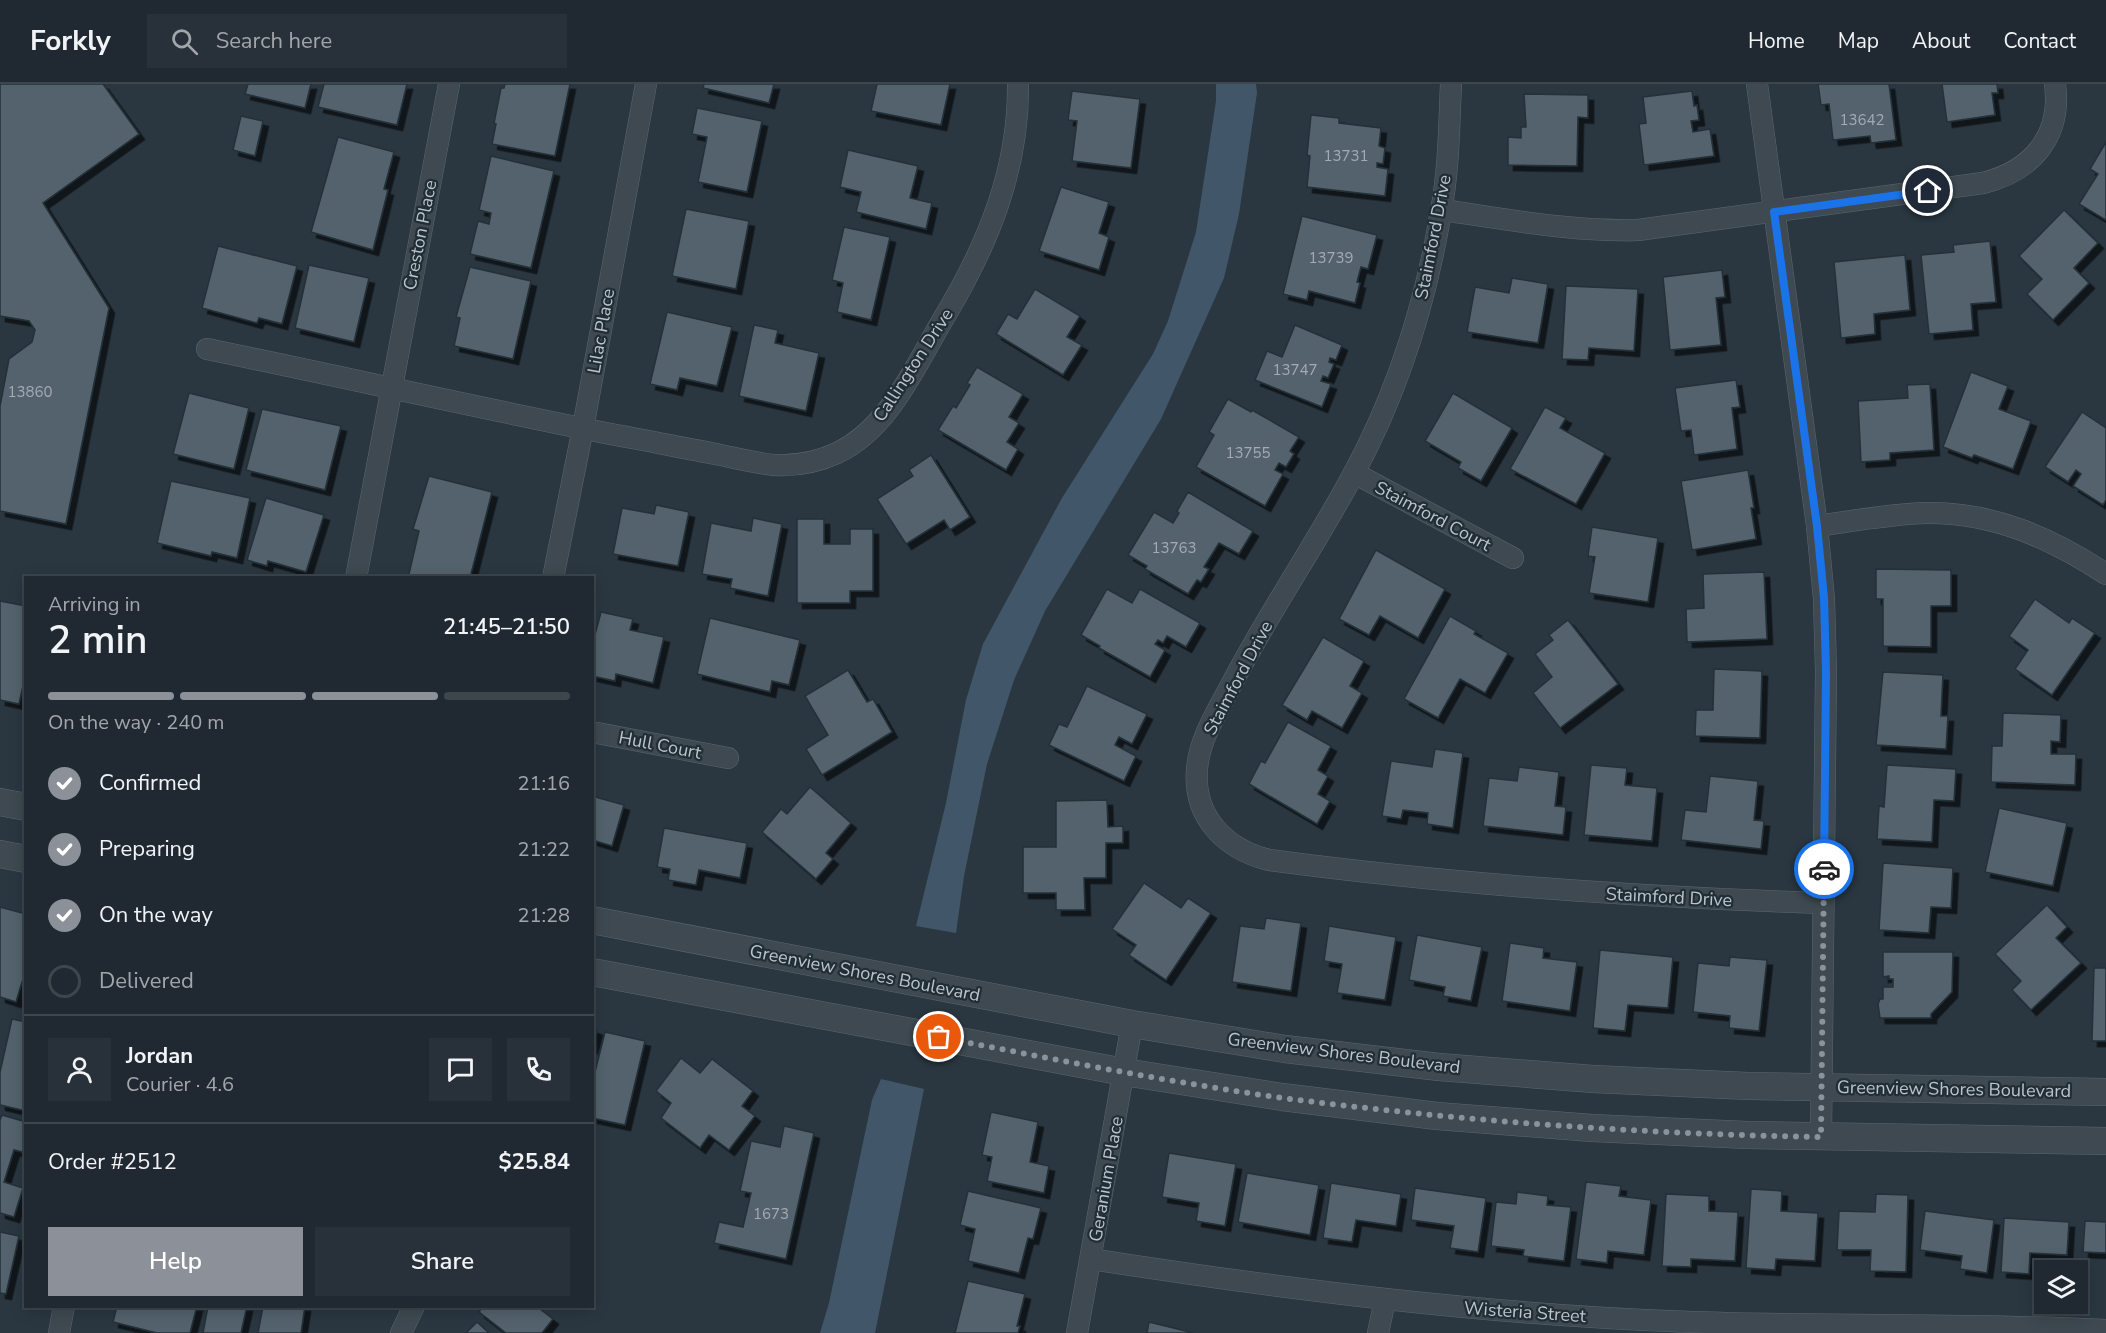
<!DOCTYPE html>
<html lang="en">
<head>
<meta charset="utf-8">
<style>
  body { margin:0; font-family:"Nunito Sans",sans-serif; background:#283139; color:#f1f3f6; height:100vh; display:flex; flex-direction:column; font-size:22px; white-space:nowrap }
  * { box-sizing:border-box; margin:0 }
  p { font-size:20px; color:#a2a6ab }
  .icon { flex:none; width:33px; height:33px; fill:none; stroke:currentColor; stroke-width:2; stroke-linecap:round; stroke-linejoin:round }
  .map { position:relative; flex:1; overflow:hidden }
  .drawer { position:absolute; left:24px; top:492px; width:570px; height:732px; display:flex; flex-direction:column; background:#202931; border-radius:0px; box-shadow:0 3px 15px #0003,0 0 0 2px #3d454d }
  .drawer>* { flex:none }
  .buttons { position:absolute; left:2034px; top:1176px; display:grid; gap:12px }
  .buttons a { display:grid; place-items:center; width:54px; height:54px; border-radius:0px; background:#202931; box-shadow:0 3px 15px #0003,0 0 0 2px #3d454d; font-size:30px }
  .pin { position:absolute; display:grid; place-items:center; width:51px; height:51px; color:#fff; margin:-26px; border:3px solid #fff; border-radius:50%; box-shadow:0 2px 6px #0007 }
  .courier { position:absolute; display:grid; place-items:center; width:60px; height:60px; margin:-30px; border:4px solid #1a73e8; border-radius:50%; background:#fff; color:#222; box-shadow:0 2px 8px #0007 }
  .overview em { font-style:normal; font-weight:600 }
  .overview div { display:flex; flex-direction:column-reverse }
  .overview { display:flex; align-items:center; justify-content:space-between; height:102px; padding:0 24px }
  h1 { font-size:39px; font-weight:600; line-height:45px }
  .bar { display:grid; grid-template-columns:repeat(4,1fr); gap:9px 6px; align-content:center; height:72px; padding:0 24px }
  .bar i { height:8px; border-radius:4px; background:#3d454d }
  .bar .on { background:#8c9099 }
  .bar p { grid-column:span 4 }
  .line { display:flex; align-items:center; gap:15px; padding:0 24px; border-top:2px solid #3d454d }
  .line div { flex:1 }
  .round { display:grid; place-items:center; flex:none; width:63px; height:63px; border-radius:0px; background:#283139 }
  ol { padding:0 24px; list-style:none }
  li { display:flex; align-items:center; gap:18px; height:66px }
  li p { margin-inline-start:auto }
  li .icon { padding:6px; border-radius:50%; background:#8c9099; color:#fff; stroke-width:4 }
  li:last-child { color:#a2a6ab }
  li i { width:33px; height:33px; border:3px solid #3d454d; border-radius:50% }
  .primary-button { display:flex; gap:12px; margin-top:auto; padding:12px 24px }
  .primary-button a { flex:1; height:69px; border-radius:0px; background:#8c9099; color:#fff; font-size:24px; font-weight:600; line-height:69px; text-align:center }
  .primary-button a+a { background:#283139; color:#f1f3f6 }
  header { display:flex; align-items:center; gap:36px; box-sizing:border-box; height:84px; padding:0 30px; background:#202931; border-bottom:2px solid #3d454d }
  header strong { font-size:28px }
  nav { display:flex; gap:33px; margin-inline-start:auto; font-size:21px }
  .search { width:420px; height:54px; background:#283139; display:flex; align-items:center; gap:15px; box-sizing:border-box; padding:0 21px; border-radius:0px; color:#a2a6ab; font-size:22px }
  .map>svg:first-child { display:block }
  .water { fill:#415769 }
  .building { fill:#53626c; stroke:#243039; stroke-width:1.5; filter:url(#shadow) }
  .lines { fill:none; stroke-linecap:round; stroke-linejoin:round }
  .minor-casing { stroke:#5c676f; stroke-width:22 }
  .tertiary-casing { stroke:#5c676f; stroke-width:28 }
  .minor { stroke:#3e4951; stroke-width:21 }
  .tertiary { stroke:#3e4951; stroke-width:27 }
  .done { stroke:#88939b; stroke-width:6; stroke-dasharray:0 10.8 }
  .route { stroke:#1a73e8; stroke-width:8 }
  .labels { text-anchor:middle; dominant-baseline:central; stroke-width:4.5; stroke-linejoin:round; paint-order:stroke }
  .number-label { font-size:15px; fill:#a1acb3 }
  .street-label { font-size:18px; fill:#bbc4cb; stroke:#222e37 }
</style>
</head>
<body>
<header>
<strong>Forkly</strong>
<div class="search"><svg class="icon" aria-label="search" viewBox="0 0 24 24"><circle cx="10" cy="10" r="6"/><path d="M15 15l6 6"/></svg>Search here</div>
<nav><a>Home</a><a>Map</a><a>About</a><a>Contact</a></nav>
</header>
<div class="map">
<svg width="2106" height="1249" viewBox="0 0 2106 1249">
  <defs>
    <filter id="shadow"><feDropShadow dx="5.5" dy="5.5" stdDeviation="0" flood-color="#0009"/></filter>
  </defs>
  <rect width="100%" height="100%" fill="#2a3741"/>
  <g class="water">
    <polygon points="1216,0 1256,0 1257,9 1239,130 1224,194 1161,335 1045,527 1014,596 987,680 964,792 956,849 916,842 946,719 966,616 983,560 1062,414 1153,270 1168,237 1196,148 1216,17"/>
    <polygon points="881,995 924,1005 875,1249 820,1249 829,1219 872,1016"/>
  </g>
  <g class="building">
    <polygon points="0,0 103,0 139,50 43,119 109,224 66,440 0,427 0,322 9,275 32,258 35,246 29,237 0,232"/>
    <polygon points="248,0 311,0 305,24 245,10"/>
    <polygon points="324,0 407,0 397,41 318,23"/>
    <polygon points="505,0 570,0 555,72 492,60 496,40 494,39 501,4 504,4"/>
    <polygon points="704,0 774,0 769,19 703,4"/>
    <polygon points="877,0 950,0 941,41 871,27"/>
    <polygon points="1818,0 1889,0 1896,56 1871,59 1870,52 1833,56 1829,20 1821,21"/>
    <polygon points="1942,0 1997,0 1998,9 1992,9 1995,31 1947,38"/>
    <polygon points="1072,7 1140,15 1131,84 1072,77 1077,37 1068,36"/>
    <polygon points="1692,7 1694,22 1697,21 1699,36 1691,37 1693,48 1710,45 1714,72 1644,81 1639,40 1646,39 1643,13"/>
    <polygon points="1524,10 1588,11 1588,34 1578,33 1577,82 1508,81 1508,53 1521,54 1521,43 1526,43"/>
    <polygon points="697,24 762,37 747,108 698,98 707,53 692,50"/>
    <polygon points="1311,31 1339,34 1339,39 1381,44 1379,62 1385,64 1383,80 1377,79 1377,83 1388,85 1385,112 1307,103 1310,72 1307,71"/>
    <polygon points="241,32 263,37 255,72 233,66"/>
    <polygon points="338,53 394,68 384,105 388,106 373,166 311,148"/>
    <polygon points="2106,58 2106,136 2079,120 2098,90 2090,85"/>
    <polygon points="848,66 918,82 910,114 932,119 926,145 856,128 861,108 840,103"/>
    <polygon points="491,72 554,87 531,184 470,170 478,137 489,140 491,129 479,126"/>
    <polygon points="1061,103 1109,118 1099,149 1109,153 1099,186 1039,167"/>
    <polygon points="686,125 749,137 736,205 672,192"/>
    <polygon points="2064,126 2098,159 2074,184 2089,199 2053,236 2027,210 2042,195 2019,172"/>
    <polygon points="1302,132 1377,151 1368,185 1361,183 1357,198 1360,199 1355,219 1309,207 1307,216 1283,210"/>
    <polygon points="844,143 890,153 871,236 837,228 843,199 832,196"/>
    <polygon points="1990,157 1996,218 1971,220 1973,246 1929,250 1921,171 1954,168 1953,161"/>
    <polygon points="218,162 297,182 282,240 259,234 257,239 202,224"/>
    <polygon points="1905,171 1910,226 1874,230 1875,250 1841,254 1834,178"/>
    <polygon points="309,181 369,194 354,258 295,244"/>
    <polygon points="470,183 531,197 513,275 454,262 460,234 456,233"/>
    <polygon points="1722,186 1725,213 1716,214 1721,261 1670,266 1663,193"/>
    <polygon points="1512,194 1548,200 1538,259 1467,248 1475,203 1509,209"/>
    <polygon points="1566,202 1638,205 1634,267 1589,264 1588,276 1562,275"/>
    <polygon points="1035,205 1080,232 1067,253 1082,261 1063,291 996,250 1008,230 1017,235"/>
    <polygon points="667,228 732,243 717,302 680,294 677,306 650,300"/>
    <polygon points="754,241 778,246 775,259 819,269 806,327 739,312"/>
    <polygon points="1295,241 1342,261 1336,276 1330,274 1329,278 1334,280 1328,294 1323,292 1321,297 1331,300 1322,323 1255,296 1267,267 1282,273"/>
    <polygon points="977,283 1023,310 1009,333 1019,339 1007,358 1018,365 1006,386 938,346 953,322 956,324 970,301 967,299"/>
    <polygon points="1971,288 2008,302 1999,325 2031,337 2013,385 1974,371 1972,374 1943,363"/>
    <polygon points="1736,296 1740,323 1732,324 1737,365 1694,371 1691,346 1681,347 1675,304"/>
    <polygon points="1930,300 1934,366 1890,369 1890,376 1861,378 1858,317 1908,314 1907,301"/>
    <polygon points="189,309 249,324 234,385 173,370"/>
    <polygon points="1453,309 1512,344 1481,397 1458,384 1461,378 1425,357"/>
    <polygon points="1228,315 1251,328 1252,326 1299,353 1290,367 1294,370 1286,383 1279,379 1275,386 1283,390 1265,422 1196,383 1214,351 1209,348"/>
    <polygon points="1545,323 1566,334 1560,344 1605,369 1576,420 1510,385"/>
    <polygon points="262,325 341,342 325,406 246,386"/>
    <polygon points="2082,328 2106,344 2106,416 2103,421 2073,402 2081,390 2076,386 2068,398 2045,383"/>
    <polygon points="931,371 970,433 950,446 944,436 906,460 877,415 913,392 909,386"/>
    <polygon points="1748,386 1754,424 1751,424 1756,455 1692,466 1681,397"/>
    <polygon points="429,392 492,408 470,494 408,494 419,447 413,445"/>
    <polygon points="171,397 250,414 237,474 212,468 211,472 157,459"/>
    <polygon points="1188,408 1253,447 1239,470 1219,459 1204,483 1209,485 1201,498 1197,496 1188,510 1145,485 1147,482 1128,471 1154,428 1173,439 1179,429 1177,427"/>
    <polygon points="266,414 324,431 306,488 268,477 267,482 247,476"/>
    <polygon points="656,421 689,428 678,482 613,470 622,424 654,430"/>
    <polygon points="753,434 782,440 768,512 730,504 732,495 702,490 711,439 751,447"/>
    <polygon points="797,435 824,435 824,460 850,460 850,445 873,445 873,507 850,507 850,519 797,519"/>
    <polygon points="1592,443 1658,454 1648,518 1589,509 1595,473 1588,472"/>
    <polygon points="1376,466 1445,505 1418,554 1380,532 1369,551 1339,535"/>
    <polygon points="1876,485 1951,486 1951,522 1931,522 1931,563 1883,562 1883,515 1876,515"/>
    <polygon points="1764,488 1767,555 1687,558 1686,525 1704,524 1703,490"/>
    <polygon points="1107,505 1132,519 1140,505 1200,539 1186,563 1167,552 1163,559 1158,556 1155,560 1165,566 1150,593 1099,564 1100,562 1081,551"/>
    <polygon points="2035,515 2069,539 2072,534 2095,549 2052,611 2015,585 2028,566 2009,552"/>
    <polygon points="0,517 26,522 26,588 19,620 0,616"/>
    <polygon points="601,528 633,535 630,546 664,553 653,599 616,590 615,597 592,592 592,562"/>
    <polygon points="1450,532 1476,547 1474,550 1508,569 1485,609 1460,595 1438,634 1404,615"/>
    <polygon points="710,534 800,556 789,601 772,597 770,608 697,590"/>
    <polygon points="1568,536 1618,600 1560,644 1533,609 1552,593 1535,570 1553,556 1549,551"/>
    <polygon points="1323,553 1364,577 1350,602 1362,609 1342,644 1312,627 1307,636 1282,621"/>
    <polygon points="1714,585 1762,587 1760,654 1695,652 1696,626 1713,626"/>
    <polygon points="848,586 867,618 873,615 892,648 822,691 806,665 828,651 805,612"/>
    <polygon points="1883,588 1943,591 1941,632 1948,632 1946,665 1876,661"/>
    <polygon points="1087,602 1147,630 1132,660 1119,653 1115,661 1136,672 1124,697 1049,661 1059,640 1067,643"/>
    <polygon points="2003,629 2061,631 2060,658 2051,657 2051,670 2076,670 2075,701 1991,698 1992,662 2002,662"/>
    <polygon points="1288,638 1331,662 1318,686 1328,692 1318,710 1330,717 1317,740 1249,700 1261,677 1265,679"/>
    <polygon points="1435,665 1463,669 1453,744 1427,740 1428,729 1403,726 1401,735 1382,732 1391,677 1432,683"/>
    <polygon points="1591,681 1627,684 1625,701 1657,704 1652,757 1584,751"/>
    <polygon points="1887,681 1956,685 1954,717 1934,716 1932,758 1877,755 1879,722 1884,723"/>
    <polygon points="1519,683 1559,688 1555,722 1566,723 1563,751 1483,742 1489,694 1517,697"/>
    <polygon points="1710,692 1758,697 1754,736 1764,737 1761,765 1681,756 1685,726 1706,728"/>
    <polygon points="810,703 851,739 826,769 833,775 816,795 762,748 781,725 787,730"/>
    <polygon points="592,712 624,721 612,762 592,756"/>
    <polygon points="1107,716 1108,743 1123,742 1123,759 1106,759 1106,794 1084,794 1085,826 1056,826 1056,809 1023,809 1023,763 1056,763 1056,717"/>
    <polygon points="1999,724 2067,739 2053,802 1985,788"/>
    <polygon points="664,744 747,759 740,794 699,786 696,801 668,796 670,785 657,783"/>
    <polygon points="1883,779 1953,784 1951,824 1931,823 1929,849 1879,846"/>
    <polygon points="1144,799 1181,824 1188,814 1211,829 1166,896 1129,871 1136,861 1112,845"/>
    <polygon points="2047,821 2067,843 2056,854 2081,879 2031,926 2012,906 2021,897 1995,870"/>
    <polygon points="0,823 26,830 26,899 22,898 16,918 0,913"/>
    <polygon points="1266,834 1301,839 1291,907 1232,898 1240,842 1264,845"/>
    <polygon points="1329,842 1396,853 1385,916 1337,909 1342,880 1324,877"/>
    <polygon points="1417,851 1482,863 1471,917 1443,912 1445,903 1409,896"/>
    <polygon points="1510,859 1544,864 1543,874 1577,878 1570,927 1502,917"/>
    <polygon points="1600,866 1673,873 1668,924 1628,921 1625,947 1593,944"/>
    <polygon points="1883,868 1953,868 1952,908 1931,930 1931,934 1880,934 1878,920 1880,915 1883,915 1883,903 1893,903 1893,895 1889,895 1889,892 1883,893"/>
    <polygon points="1730,873 1767,876 1759,947 1729,944 1730,932 1693,928 1698,879 1729,882"/>
    <polygon points="2094,884 2106,884 2106,957 2092,957"/>
    <polygon points="12,935 26,938 26,1027 0,1021 0,988"/>
    <polygon points="592,944 597,946 592,965"/>
    <polygon points="605,948 645,957 625,1041 592,1034 592,1000"/>
    <polygon points="681,974 700,989 712,975 753,1007 742,1022 755,1032 729,1066 709,1051 700,1064 661,1034 671,1019 656,1007"/>
    <polygon points="991,1028 1038,1038 1030,1078 1049,1082 1044,1109 987,1097 992,1073 982,1071"/>
    <polygon points="2,1031 26,1038 26,1069 14,1066 4,1098 23,1104 14,1133 0,1129 0,1036"/>
    <polygon points="784,1042 814,1049 786,1175 714,1159 719,1138 743,1143 751,1109 740,1107 751,1057 780,1063"/>
    <polygon points="1169,1069 1236,1080 1225,1142 1196,1137 1199,1119 1162,1113"/>
    <polygon points="1247,1089 1319,1101 1310,1151 1238,1138"/>
    <polygon points="1586,1098 1621,1102 1619,1112 1651,1116 1644,1171 1608,1167 1607,1179 1576,1175"/>
    <polygon points="1331,1099 1401,1110 1396,1142 1356,1136 1352,1158 1323,1154"/>
    <polygon points="1415,1104 1486,1114 1478,1168 1450,1164 1454,1142 1411,1136"/>
    <polygon points="1751,1105 1782,1107 1781,1127 1818,1129 1815,1177 1776,1175 1775,1186 1746,1184"/>
    <polygon points="968,1107 1041,1124 1033,1155 1028,1154 1019,1189 968,1177 975,1145 960,1141"/>
    <polygon points="1517,1108 1548,1112 1547,1121 1571,1123 1564,1177 1523,1172 1524,1166 1491,1162 1496,1118 1516,1120"/>
    <polygon points="1666,1110 1709,1112 1709,1127 1738,1128 1735,1177 1691,1175 1691,1183 1662,1182"/>
    <polygon points="1876,1110 1908,1111 1906,1188 1870,1187 1871,1166 1837,1166 1839,1127 1875,1128"/>
    <polygon points="1925,1127 1994,1136 1987,1189 1960,1185 1962,1172 1920,1166"/>
    <polygon points="2004,1134 2069,1138 2067,1171 2030,1169 2029,1190 2001,1188"/>
    <polygon points="2085,1137 2106,1138 2106,1169 2083,1168"/>
    <polygon points="0,1148 19,1152 6,1210 0,1209"/>
    <polygon points="968,1197 1025,1210 1017,1242 1020,1242 1018,1249 955,1249"/>
    <polygon points="117,1222 197,1222 190,1249 157,1249 113,1238"/>
    <polygon points="208,1222 247,1222 241,1249 203,1249"/>
    <polygon points="263,1222 305,1222 301,1249 258,1249"/>
    <polygon points="483,1222 536,1222 553,1235 542,1249 506,1249 479,1228"/>
    <polygon points="477,1238 489,1249 466,1249"/>
    <polygon points="1149,1238 1194,1249 1147,1249"/>
  </g>
  <g class="lines">
    <defs>
      <g id="minor">
        <path d="M1451 0C1449 42 1449 85 1441 127 1426 218 1398 307 1354 389 1315 462 1267 531 1229 605 1216 629 1199 657 1197 685 1193 733 1225 765 1269 776 1455 801 1636 813 1823 819"/>
        <polyline points="1757,0 1817,442 1824,515 1826,588 1821,1053"/>
        <path d="M1442 126C1507 135 1571 148 1638 146L1983 99C2032 87 2062 52 2055 0"/>
        <path d="M207 265C343 293 479 324 616 351 650 357 683 364 716 370 735 374 755 379 774 381 796 382 818 378 837 369 890 344 916 280 945 232 988 160 1019 85 1018 0"/>
        <polyline points="1354,389 1513,474"/>
        <path d="M1817 442C1853 437 1890 430 1926 429 1993 428 2051 454 2106 490"/>
        <polyline points="356,494 449,0"/>
        <polyline points="553,494 583,344 646,0"/>
        <polyline points="592,648 728,674"/>
        <path d="M1091 1175C1290 1206 1490 1231 1692 1238 1830 1243 1968 1239 2106 1246"/>
        <polyline points="59,1249 64,1222"/>
        <polyline points="401,1249 414,1222"/>
        <polyline points="1077,1249 1132,940"/>
        <polyline points="1378,1249 1385,1216"/>
      </g>
      <g id="tertiary">
        <polyline points="0,718 26,723"/>
        <polyline points="0,770 26,775"/>
        <polyline points="592,836 1132,940 1285,965 1439,983 1593,995 1748,1002 2106,1008"/>
        <polyline points="592,888 1124,988 1282,1013 1437,1032 1592,1044 1747,1051 2106,1057"/>
      </g>
    </defs>
    <use href="#minor" class="minor-casing"/>
    <use href="#tertiary" class="tertiary-casing"/>
    <use href="#minor" class="minor"/>
    <use href="#tertiary" class="tertiary"/>
  </g>
  <g class="lines">
    <path class="done" d="M939 953C1053 975 1168 998 1283 1014 1461 1037 1641 1050 1821 1053L1824 785"/>
    <polyline class="route" points="1824,785 1826,588 1824,514 1817,442 1774,128 1928,107"/>
  </g>
  <g class="labels">
    <g class="number-label">
      <text x="1862" y="36">13642</text>
      <text x="1346" y="72">13731</text>
      <text x="1331" y="174">13739</text>
      <text x="1295" y="286">13747</text>
      <text x="30" y="308">13860</text>
      <text x="1248" y="369">13755</text>
      <text x="1174" y="464">13763</text>
      <text x="771" y="1130">1673</text>
    </g>
    <g class="street-label">
      <text transform="translate(420 151) rotate(-79)">Creston Place</text>
      <text transform="translate(1433 153) rotate(-79)">Staimford Drive</text>
      <text transform="translate(601 247) rotate(-80)">Lilac Place</text>
      <text transform="translate(913 281) rotate(-57)">Callington Drive</text>
      <text transform="translate(1433 432) rotate(28)">Staimford Court</text>
      <text transform="translate(1238 594) rotate(-62)">Staimford Drive</text>
      <text transform="translate(660 661) rotate(11)">Hull Court</text>
      <text transform="translate(1669 813) rotate(3)">Staimford Drive</text>
      <text transform="translate(865 889) rotate(11)">Greenview Shores Boulevard</text>
      <text transform="translate(1344 969) rotate(7)">Greenview Shores Boulevard</text>
      <text transform="translate(1954 1005) rotate(1)">Greenview Shores Boulevard</text>
      <text transform="translate(1106 1095) rotate(-80)">Geranium Place</text>
      <text transform="translate(1525 1228) rotate(4)">Wisteria Street</text>
    </g>
  </g>
</svg>
<div class="buttons">
<a><svg class="icon" aria-label="layers" viewBox="0 0 24 24"><path d="M12 4l9 5-9 5-9-5zM3 14l9 5 9-5"/></svg></a>
</div>
<div class="pin" style="left:939px;top:953px;background:#ea580c"><svg class="icon" aria-label="bag" viewBox="0 0 24 24"><path d="M5 8h14l-1 12H6zM9 8a3 3 0 0 1 6 0"/></svg></div>
<div class="pin" style="left:1928px;top:107px;background:#1f2937"><svg class="icon" aria-label="home" viewBox="0 0 24 24"><path d="M3 11l9-7 9 7M6 9v11h12V9"/></svg></div>
<div class="courier" style="left:1824px;top:785px"><svg class="icon" aria-label="car" viewBox="0 0 24 24"><path d="M5 17H2v-5l4-1 3-4h7l3 4 3 1v5h-3M9 17h6M6 11h13"/><circle cx="7" cy="17" r="2"/><circle cx="17" cy="17" r="2"/></svg></div>
<section class="drawer">
<div class="overview"><div><h1>2 min</h1><p>Arriving in</p></div><em>21:45–21:50</em></div>
<div class="bar"><i class="on"></i><i class="on"></i><i class="on"></i><i></i><p>On the way · 240 m</p></div>
<ol>
<li><svg class="icon" aria-label="check" viewBox="0 0 24 24"><path d="M5 12l5 5 9-10"/></svg>Confirmed<p>21:16</p></li>
<li><svg class="icon" aria-label="check" viewBox="0 0 24 24"><path d="M5 12l5 5 9-10"/></svg>Preparing<p>21:22</p></li>
<li><svg class="icon" aria-label="check" viewBox="0 0 24 24"><path d="M5 12l5 5 9-10"/></svg>On the way<p>21:28</p></li>
<li><i></i>Delivered</li>
</ol>
<div class="line" style="height:108px"><a class="round"><svg class="icon" aria-label="person" viewBox="0 0 24 24"><circle cx="12" cy="8" r="4"/><path d="M4 21q1-7 8-7t8 7"/></svg></a><div><b>Jordan</b><p>Courier · 4.6</p></div><a class="round"><svg class="icon" aria-label="chat" viewBox="0 0 24 24"><path d="M4 5h16v11H9l-5 4z"/></svg></a><a class="round"><svg class="icon" aria-label="phone" viewBox="0 0 24 24"><path d="M5 4h4l2 5-3 2q2 4 5 5l2-3 5 2v4C11 20 4 13 5 4z"/></svg></a></div>
<div class="line" style="height:78px"><div>Order #2512</div><b>$25.84</b></div>
<div class="primary-button"><a>Help</a><a>Share</a></div>
</section>
</div>
</body>
</html>
